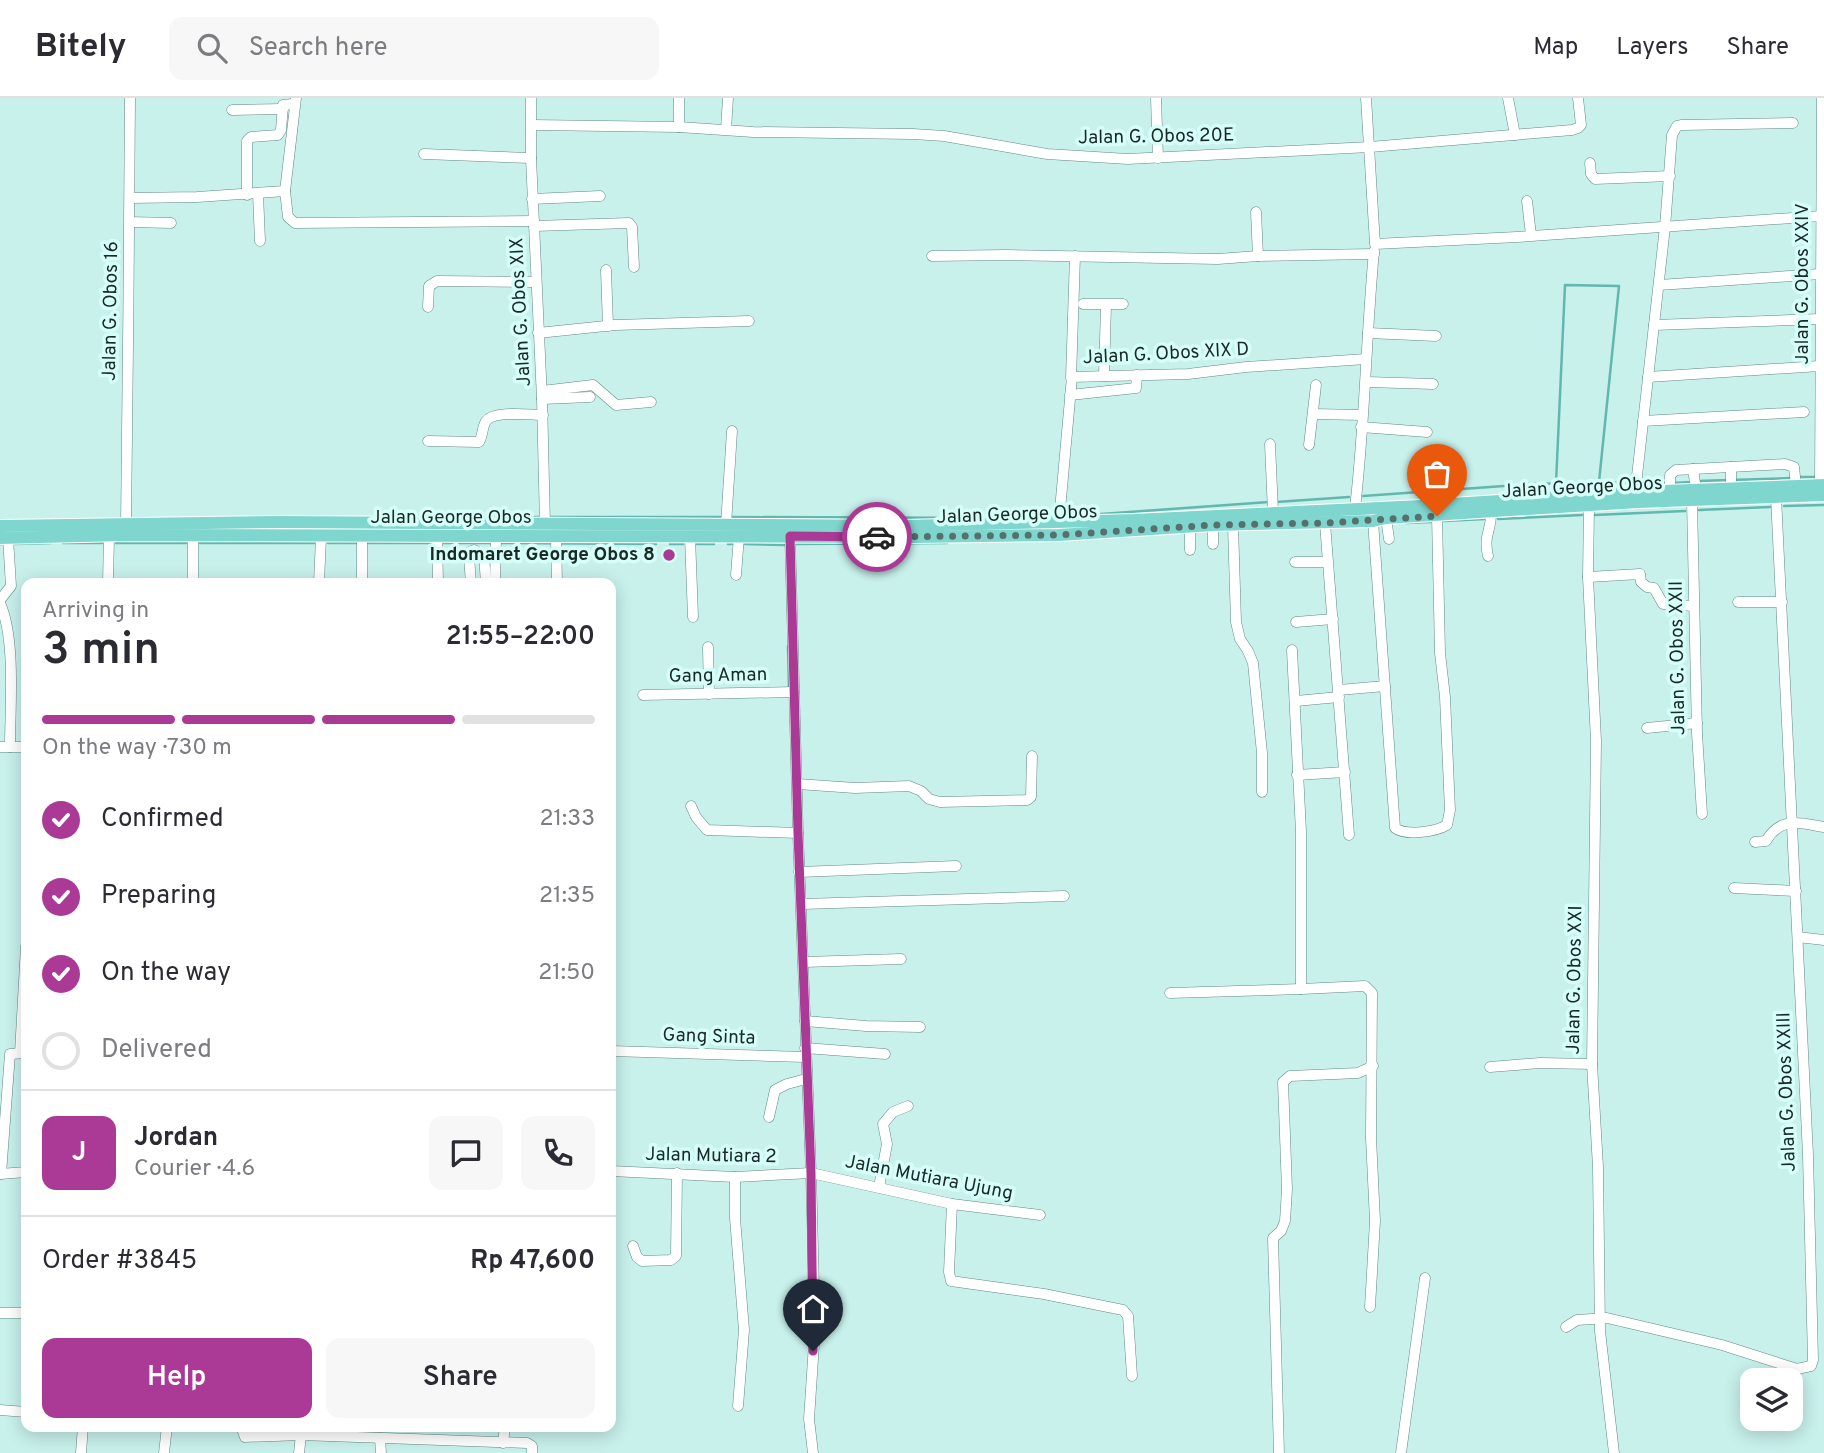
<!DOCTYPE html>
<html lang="en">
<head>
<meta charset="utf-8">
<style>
  body { margin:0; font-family:Overpass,sans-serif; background:#f7f7f7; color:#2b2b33; height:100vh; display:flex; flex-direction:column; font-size:26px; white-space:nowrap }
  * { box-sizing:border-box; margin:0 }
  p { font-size:23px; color:#7c7c81 }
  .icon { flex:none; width:38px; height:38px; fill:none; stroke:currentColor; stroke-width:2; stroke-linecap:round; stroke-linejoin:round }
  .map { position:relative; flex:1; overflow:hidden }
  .sheet { position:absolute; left:21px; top:480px; width:595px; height:854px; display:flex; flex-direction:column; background:#fff; border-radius:14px; box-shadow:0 4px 18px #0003 }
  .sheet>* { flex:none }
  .fabs { position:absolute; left:1740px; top:1270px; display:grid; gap:14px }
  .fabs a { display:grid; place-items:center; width:63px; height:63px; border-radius:14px; background:#fff; box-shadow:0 4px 18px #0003; font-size:35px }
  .pin { position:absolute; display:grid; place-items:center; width:60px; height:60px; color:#fff; margin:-72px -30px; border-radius:50% 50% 50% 0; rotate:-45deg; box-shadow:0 0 7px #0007 }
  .pin .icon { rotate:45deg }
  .courier { position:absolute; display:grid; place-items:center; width:70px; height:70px; margin:-35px; border:5px solid #ab3a96; border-radius:50%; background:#fff; color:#222; box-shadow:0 2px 9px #0007 }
  .head em { font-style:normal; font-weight:600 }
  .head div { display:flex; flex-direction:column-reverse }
  .head { display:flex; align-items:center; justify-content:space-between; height:119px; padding:0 21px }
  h1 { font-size:46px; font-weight:600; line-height:52px }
  .bar { display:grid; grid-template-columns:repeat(4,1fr); gap:10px 7px; align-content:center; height:84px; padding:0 21px }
  .bar i { height:9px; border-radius:5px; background:#e1e1e2 }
  .bar .active { background:#ab3a96 }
  .bar p { grid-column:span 4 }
  .line { display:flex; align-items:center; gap:18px; padding:0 21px; border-top:2px solid #e1e1e2 }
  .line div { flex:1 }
  .round { display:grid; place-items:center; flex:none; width:74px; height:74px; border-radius:14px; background:#f7f7f7 }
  ol { padding:0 21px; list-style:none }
  li { display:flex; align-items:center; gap:21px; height:77px }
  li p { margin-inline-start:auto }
  li .icon { padding:7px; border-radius:50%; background:#ab3a96; color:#fff; stroke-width:4 }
  li:last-child { color:#7c7c81 }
  li i { width:38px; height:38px; border:4px solid #e1e1e2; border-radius:50% }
  .cta { display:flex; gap:14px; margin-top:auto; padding:14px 21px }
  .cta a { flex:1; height:80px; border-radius:14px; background:#ab3a96; color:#fff; font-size:28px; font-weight:600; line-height:80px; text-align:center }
  .cta a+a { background:#f7f7f7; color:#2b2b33 }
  header { display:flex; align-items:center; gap:42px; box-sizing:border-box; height:98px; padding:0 35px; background:#fff; border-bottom:2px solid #e1e1e2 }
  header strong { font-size:33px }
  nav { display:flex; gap:38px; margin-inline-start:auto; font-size:24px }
  .search { width:490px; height:63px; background:#f7f7f7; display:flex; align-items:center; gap:18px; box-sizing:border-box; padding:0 24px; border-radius:14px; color:#7c7c81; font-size:26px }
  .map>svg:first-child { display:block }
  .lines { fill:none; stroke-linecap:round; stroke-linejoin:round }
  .stream { stroke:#62b7ae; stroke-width:2.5 }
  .minor-casing { stroke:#638984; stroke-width:11 }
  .major-casing { stroke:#fff; stroke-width:14 }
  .minor { stroke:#fff; stroke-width:10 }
  .major { stroke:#7fd6ce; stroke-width:12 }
  .done { stroke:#57706d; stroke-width:7; stroke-dasharray:0 12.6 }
  .route { stroke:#ab3a96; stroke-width:9 }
  .poi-dot { fill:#ab3a96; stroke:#d6fff9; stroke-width:2.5 }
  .labels { text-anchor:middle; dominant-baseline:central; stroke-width:7; stroke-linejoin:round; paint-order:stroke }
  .street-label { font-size:19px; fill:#1a2a28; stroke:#d6fff9 }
  .poi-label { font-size:19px; font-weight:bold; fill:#1a2a28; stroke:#d6fff9; text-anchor:end }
</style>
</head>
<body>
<header>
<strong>Bitely</strong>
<div class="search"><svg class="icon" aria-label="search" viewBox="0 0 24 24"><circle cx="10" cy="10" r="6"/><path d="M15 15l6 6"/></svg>Search here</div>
<nav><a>Map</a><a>Layers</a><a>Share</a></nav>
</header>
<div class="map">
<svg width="1824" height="1355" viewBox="0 0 1824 1355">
  <rect width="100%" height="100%" fill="#c8f1ec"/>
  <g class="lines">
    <g class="stream">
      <polyline points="1799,379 1817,379"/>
      <polyline points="1697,383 1792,380"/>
      <polyline points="1642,384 1666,385"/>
      <polyline points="1556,385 1565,187 1619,188 1599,384"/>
      <polyline points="1673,385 1691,384"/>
      <polyline points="1526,386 1635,384"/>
      <polyline points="1363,398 1518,387"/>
      <polyline points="1276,404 1349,399"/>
      <polyline points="1784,408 1824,407"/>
      <polyline points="1699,412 1770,409"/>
      <polyline points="1087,417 1269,404"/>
      <polyline points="1595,417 1685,413"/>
      <polyline points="405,419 542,419"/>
      <polyline points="548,419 724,419"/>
      <polyline points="730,419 997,420"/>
      <polyline points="1498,421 1582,417"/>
      <polyline points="1444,423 1485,421"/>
      <polyline points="1406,425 1431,424"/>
      <polyline points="63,445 102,445"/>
      <polyline points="116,445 186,445"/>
      <polyline points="200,445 314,445"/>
      <polyline points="328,445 430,445"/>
      <polyline points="444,445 492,445"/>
      <polyline points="499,445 656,446"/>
      <polyline points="0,446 2,446"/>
      <polyline points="15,446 51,445"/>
      <polyline points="670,446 683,446"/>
      <polyline points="697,446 714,446"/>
      <polyline points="728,446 732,446"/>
      <polyline points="745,446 786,447"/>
      <polyline points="797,446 947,445"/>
      <polyline points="788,548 789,591"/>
    </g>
    <defs>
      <g id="minor">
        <polyline points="296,0 285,93 288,119 295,125 534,123"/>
        <polyline points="531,0 531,60 542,301 545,427"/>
        <polyline points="1156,0 1158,60"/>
        <polyline points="1366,0 1375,146 1517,139 1821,118"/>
        <polyline points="1508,0 1515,37"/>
        <polyline points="232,12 283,11"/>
        <polyline points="532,27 679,29 753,34 913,36 944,38 1047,56 1128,61 1370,49 1572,32 1578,30 1581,27 1578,0"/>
        <polyline points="679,29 679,0"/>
        <polyline points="726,31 728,0"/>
        <polyline points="424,56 531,60"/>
        <polyline points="1590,65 1591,76 1595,81 1670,78"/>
        <polyline points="258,96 260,143"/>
        <polyline points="247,97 247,43 251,39 278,37 281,32 283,7 293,6"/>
        <polyline points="131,100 197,99 285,93"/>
        <polyline points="532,101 600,98"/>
        <polyline points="1527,103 1531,137"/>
        <polyline points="1256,114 1258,158"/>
        <polyline points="130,124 171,125"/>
        <polyline points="534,128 629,125 632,129 634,169"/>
        <polyline points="932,158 1005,157 1218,161 1258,158 1374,156"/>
        <polyline points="606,172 608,228"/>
        <polyline points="1659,187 1820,176"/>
        <polyline points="1083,206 1123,206"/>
        <polyline points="428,209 429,188 437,183 536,184"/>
        <polyline points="1654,227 1820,221"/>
        <polyline points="538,235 615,227 749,223"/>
        <polyline points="1368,235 1436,238"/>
        <polyline points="1104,278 1106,207"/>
        <polyline points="1648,279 1820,268"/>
        <polyline points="1071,280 1075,158"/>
        <polyline points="1367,284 1433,286"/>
        <polyline points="542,293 593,287 616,307 651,304"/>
        <polyline points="1070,297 1136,290 1137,277"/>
        <polyline points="542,301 590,299"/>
        <polyline points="1313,316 1362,317"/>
        <polyline points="1643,323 1804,314"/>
        <polyline points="1361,329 1427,334"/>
        <path d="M428 343 479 344C483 338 482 329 486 323 494 312 530 317 543 317"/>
        <polyline points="1270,346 1273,414"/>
        <polyline points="1309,347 1316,287"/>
        <polyline points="1693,371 1696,392"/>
        <polyline points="1731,391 1731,369"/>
        <polyline points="1820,391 1822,0"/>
        <polyline points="1670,393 1670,377 1676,372 1785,366 1794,369 1796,388"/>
        <polyline points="1638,400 1637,378 1665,129 1672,37 1677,28 1682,27 1793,25"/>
        <polyline points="1692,403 1697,635 1702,716"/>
        <polyline points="1589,408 1588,479 1596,643 1592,966 1598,1069 1600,1233 1614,1355"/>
        <path d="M1355 410C1365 325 1366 239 1374 153"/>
        <polyline points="1386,420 1389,441"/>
        <polyline points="1059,423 1072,279 1188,276 1246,269 1366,261"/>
        <path d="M1373 423 1395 730C1406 738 1435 734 1447 727L1450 712 1445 599 1440 555 1437 418"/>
        <polyline points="1325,425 1349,737"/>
        <path d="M126 427C127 285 130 142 130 0"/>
        <polyline points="726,427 732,333"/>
        <polyline points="1190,428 1190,452"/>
        <polyline points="1233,428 1236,524 1240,541 1248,553 1253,565 1262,655 1262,694"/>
        <polyline points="790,438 798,735 811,1075 815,1231 809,1321 813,1355"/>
        <polyline points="362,439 362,485"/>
        <polyline points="437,439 438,485"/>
        <polyline points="690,439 693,519"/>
        <polyline points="556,440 557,485"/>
        <polyline points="1213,446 1213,427"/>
        <polyline points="462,457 474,452 484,457 486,485"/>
        <polyline points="437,458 458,457 469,459 471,485"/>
        <path d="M1488 458C1483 436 1492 432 1491 414"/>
        <polyline points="1295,464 1327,464"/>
        <polyline points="736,477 739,438"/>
        <polyline points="1588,479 1640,476 1641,484 1647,489 1654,490 1663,506 1694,508"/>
        <polyline points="108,485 109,438"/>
        <polyline points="193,485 193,438"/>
        <polyline points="319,485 321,439"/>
        <polyline points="495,485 496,440"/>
        <polyline points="0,502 11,488 8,440"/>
        <polyline points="1738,504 1782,504"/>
        <path d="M0 505C16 541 10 609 10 649H0"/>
        <polyline points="1296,524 1333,521"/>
        <polyline points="708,549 709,596"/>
        <polyline points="1292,552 1301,734 1301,891 1365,888 1372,895 1371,1040 1375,1123 1370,1209"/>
        <polyline points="1339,592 1385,588"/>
        <polyline points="643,597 794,594"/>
        <polyline points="1296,603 1339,599"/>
        <polyline points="1647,630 1697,625"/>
        <polyline points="10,649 26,649"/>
        <polyline points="1297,677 1345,674"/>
        <polyline points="798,686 855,690 909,688 921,693 929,701 940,704 1027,702 1031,699 1032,658"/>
        <polyline points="691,708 696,719 707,732 798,735"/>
        <path d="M1755 744 1766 743C1781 718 1799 725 1824 729"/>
        <polyline points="799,774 956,768"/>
        <polyline points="1734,790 1796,793"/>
        <polyline points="802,806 1064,798"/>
        <polyline points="1798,839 1824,842"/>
        <polyline points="804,864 901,861"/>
        <polyline points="1170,895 1301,891"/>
        <polyline points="805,923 866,928 920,929"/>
        <polyline points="805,950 885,956"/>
        <polyline points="611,953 805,959"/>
        <polyline points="20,955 26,848"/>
        <polyline points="1490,969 1540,965 1592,966"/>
        <polyline points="769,1019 775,992 787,986 806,981"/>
        <polyline points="611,1073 735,1079 811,1075 952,1106 1040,1117"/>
        <polyline points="0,1076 26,1074"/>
        <polyline points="1,1076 10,956 26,955"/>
        <polyline points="735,1079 735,1120 744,1232 738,1308"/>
        <polyline points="879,1089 887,1046 883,1026 893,1014 908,1008"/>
        <polyline points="952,1106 949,1174 951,1183 1044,1196 1123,1212 1128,1218 1132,1278"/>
        <polyline points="633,1148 637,1159 642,1163 671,1162 676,1158 677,1075"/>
        <polyline points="0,1215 24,1215"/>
        <polyline points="1566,1229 1577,1222 1607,1220 1722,1247 1797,1271 1811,1268 1813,1262 1808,1057 1776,399"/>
        <polyline points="0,1312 26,1314"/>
        <polyline points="241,1328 245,1339 301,1337 527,1345 532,1348 532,1355"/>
        <polyline points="380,1340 381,1355"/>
        <polyline points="503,1345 505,1328"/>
        <polyline points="81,1355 83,1328"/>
        <polyline points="164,1355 167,1328"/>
        <polyline points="299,1355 301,1337"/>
        <polyline points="1279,1355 1273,1140 1281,1133 1285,1123 1287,1091 1283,984 1290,978 1358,975 1373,968"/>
        <polyline points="1401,1355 1425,1180"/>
      </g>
      <g id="major">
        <polyline points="0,428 280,424 905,428 1134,422 1421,408 1637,394 1824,387"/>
        <polyline points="0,440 123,437 913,439 1059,437 1213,427 1373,423 1386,420 1638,404 1824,397"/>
      </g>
    </defs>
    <use href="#minor" class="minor-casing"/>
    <use href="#major" class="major-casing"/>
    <use href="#minor" class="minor"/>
    <use href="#major" class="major"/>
  </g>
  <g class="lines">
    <polyline class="done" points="877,439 1059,437 1213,427 1325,425 1437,418"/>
    <polyline class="route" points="813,1253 811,1075 798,735 790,438 877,439"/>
  </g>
  <circle class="poi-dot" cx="669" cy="457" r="7"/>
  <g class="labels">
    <g class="street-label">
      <text transform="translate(1156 39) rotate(-1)">Jalan G. Obos 20E</text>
      <text transform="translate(1803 186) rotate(-90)">Jalan G. Obos XXIV</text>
      <text transform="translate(111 213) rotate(-89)">Jalan G. Obos 16</text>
      <text transform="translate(521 214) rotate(-93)">Jalan G. Obos XIX</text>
      <text transform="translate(1166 256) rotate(-3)">Jalan G. Obos XIX D</text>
      <text transform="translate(1582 390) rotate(-3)">Jalan George Obos</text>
      <text transform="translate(1017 417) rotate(-2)">Jalan George Obos</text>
      <text x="451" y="420">Jalan George Obos</text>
      <text transform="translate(1678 560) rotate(-91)">Jalan G. Obos XXII</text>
      <text transform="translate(718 578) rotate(-1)">Gang Aman</text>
      <text transform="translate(1575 882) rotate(-89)">Jalan G. Obos XXI</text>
      <text transform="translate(709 939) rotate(2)">Gang Sinta</text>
      <text transform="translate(1787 994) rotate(-92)">Jalan G. Obos XXIII</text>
      <text transform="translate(711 1058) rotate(1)">Jalan Mutiara 2</text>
      <text transform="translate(929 1080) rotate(11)">Jalan Mutiara Ujung</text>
    </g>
    <g class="poi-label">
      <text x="655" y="457">Indomaret George Obos 8</text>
    </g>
  </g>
</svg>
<div class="fabs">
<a><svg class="icon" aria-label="layers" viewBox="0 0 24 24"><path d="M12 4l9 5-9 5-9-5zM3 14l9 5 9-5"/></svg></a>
</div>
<div class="pin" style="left:1437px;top:418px;background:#ea580c"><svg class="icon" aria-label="bag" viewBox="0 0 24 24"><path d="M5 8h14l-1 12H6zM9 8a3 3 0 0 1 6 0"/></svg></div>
<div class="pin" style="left:813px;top:1253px;background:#1f2937"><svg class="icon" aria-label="home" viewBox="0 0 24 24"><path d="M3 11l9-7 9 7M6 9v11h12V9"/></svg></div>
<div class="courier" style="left:877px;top:439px"><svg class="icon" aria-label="car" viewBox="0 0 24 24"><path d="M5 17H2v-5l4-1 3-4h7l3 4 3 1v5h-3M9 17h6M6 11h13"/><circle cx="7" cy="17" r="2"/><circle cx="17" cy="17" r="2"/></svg></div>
<section class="sheet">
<div class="head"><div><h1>3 min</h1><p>Arriving in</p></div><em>21:55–22:00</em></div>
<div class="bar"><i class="active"></i><i class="active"></i><i class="active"></i><i></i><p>On the way · 730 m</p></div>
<ol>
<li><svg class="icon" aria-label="check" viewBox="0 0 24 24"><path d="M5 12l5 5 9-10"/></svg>Confirmed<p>21:33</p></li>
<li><svg class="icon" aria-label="check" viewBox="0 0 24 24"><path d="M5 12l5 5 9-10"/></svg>Preparing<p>21:35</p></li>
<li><svg class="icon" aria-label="check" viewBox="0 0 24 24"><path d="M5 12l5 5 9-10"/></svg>On the way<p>21:50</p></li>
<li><i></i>Delivered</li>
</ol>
<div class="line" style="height:126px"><b class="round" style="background:#ab3a96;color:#fff">J</b><div><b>Jordan</b><p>Courier · 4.6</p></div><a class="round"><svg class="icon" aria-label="chat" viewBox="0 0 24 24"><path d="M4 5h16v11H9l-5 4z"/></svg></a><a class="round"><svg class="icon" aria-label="phone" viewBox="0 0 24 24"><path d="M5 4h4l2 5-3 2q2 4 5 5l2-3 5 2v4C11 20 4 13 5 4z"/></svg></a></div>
<div class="line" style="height:91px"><div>Order #3845</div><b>Rp 47,600</b></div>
<div class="cta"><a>Help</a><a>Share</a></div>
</section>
</div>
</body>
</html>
